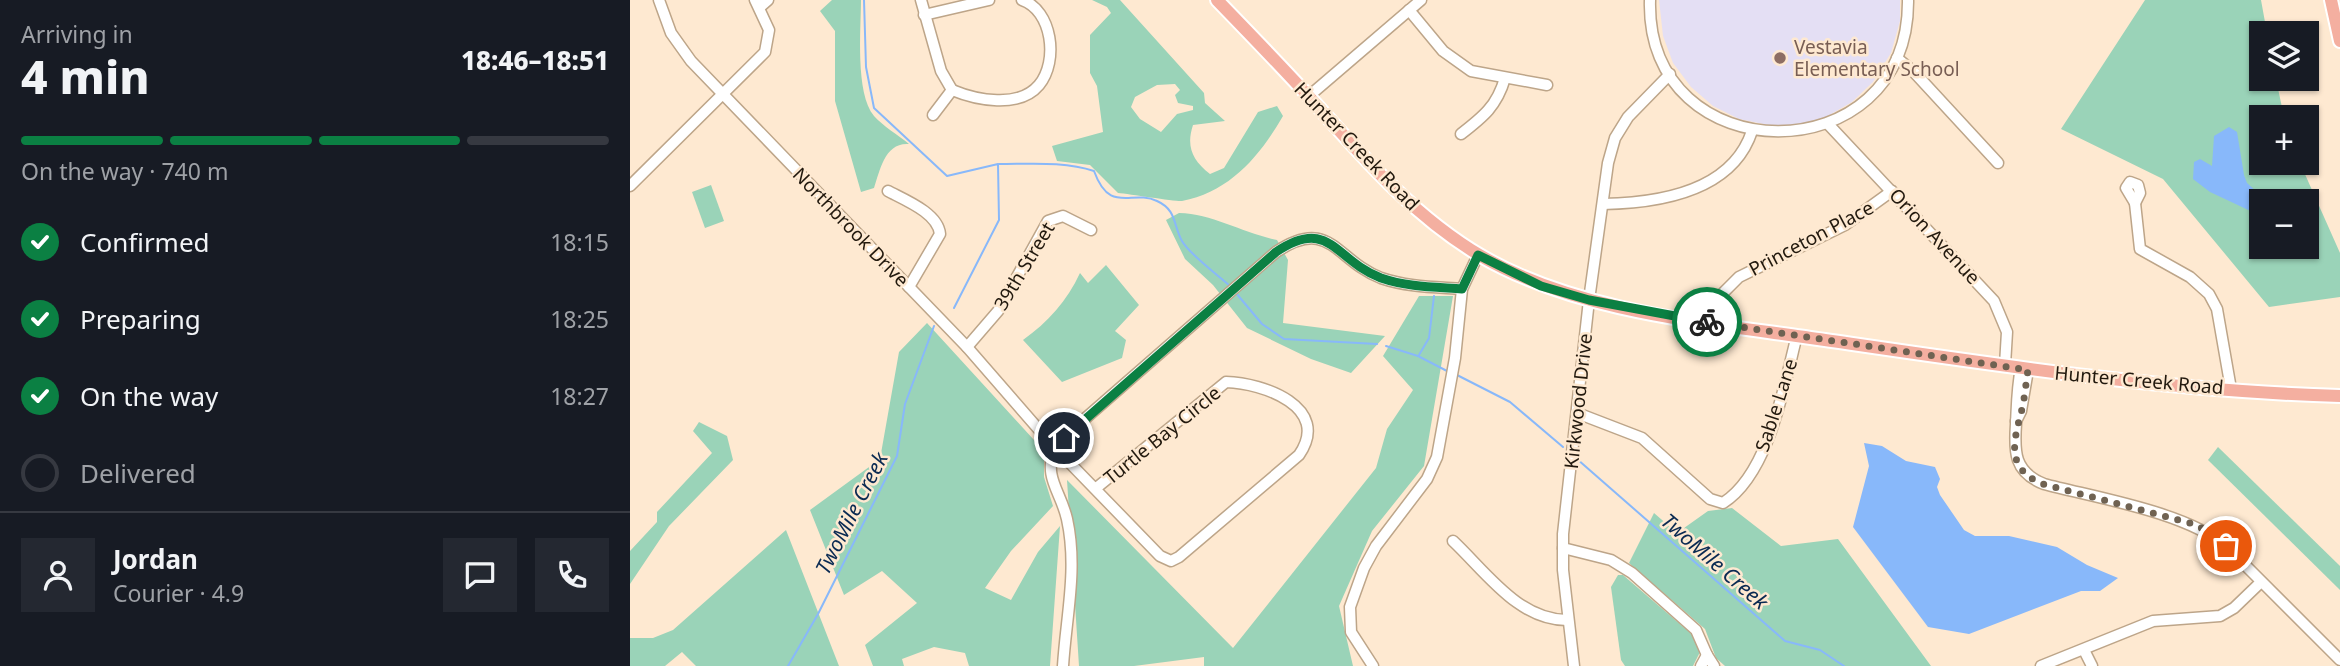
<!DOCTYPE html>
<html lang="en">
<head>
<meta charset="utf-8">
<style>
  body { margin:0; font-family:"Noto Sans",sans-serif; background:#242831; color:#f1f3f6; height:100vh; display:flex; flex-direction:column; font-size:26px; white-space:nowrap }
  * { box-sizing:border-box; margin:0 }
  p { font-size:23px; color:#9ea1a6 }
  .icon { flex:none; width:38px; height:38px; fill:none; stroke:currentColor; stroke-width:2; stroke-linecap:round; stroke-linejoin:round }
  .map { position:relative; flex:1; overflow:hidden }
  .sheet { display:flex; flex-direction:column; background:#171b24; width:630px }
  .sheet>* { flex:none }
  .controls { position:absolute; left:1619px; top:21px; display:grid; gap:14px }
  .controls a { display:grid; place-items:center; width:70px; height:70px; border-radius:0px; background:#171b24; box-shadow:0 2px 5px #0004; font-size:35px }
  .pin { position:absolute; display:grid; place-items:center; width:60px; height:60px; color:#fff; margin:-30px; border:4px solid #fff; border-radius:50%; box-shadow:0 2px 7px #0007 }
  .courier { position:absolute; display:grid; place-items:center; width:70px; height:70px; margin:-35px; border:5px solid #0b8043; border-radius:50%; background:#fff; color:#222; box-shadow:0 2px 9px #0007 }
  .headline em { font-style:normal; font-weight:800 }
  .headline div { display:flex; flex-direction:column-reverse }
  .headline { display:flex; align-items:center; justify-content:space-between; height:119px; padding:0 21px }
  h1 { font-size:46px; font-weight:800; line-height:52px }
  .bar { display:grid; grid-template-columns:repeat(4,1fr); gap:10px 7px; align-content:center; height:84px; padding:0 21px }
  .bar i { height:9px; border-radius:5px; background:#363941 }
  .bar .active { background:#0b8043 }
  .bar p { grid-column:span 4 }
  .line { display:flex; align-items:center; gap:18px; padding:0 21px; border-top:2px solid #363941 }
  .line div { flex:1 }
  .round { display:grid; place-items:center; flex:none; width:74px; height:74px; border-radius:0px; background:#242831 }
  ol { padding:0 21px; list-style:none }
  li { display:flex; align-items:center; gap:21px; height:77px }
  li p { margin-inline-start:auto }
  li .icon { padding:7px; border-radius:50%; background:#0b8043; color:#fff; stroke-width:4 }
  li:last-child { color:#9ea1a6 }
  li i { width:38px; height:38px; border:4px solid #363941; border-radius:50% }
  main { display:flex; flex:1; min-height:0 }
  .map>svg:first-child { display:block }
  .education { fill:#e4dff4 }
  .green { fill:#9ad3b8; fill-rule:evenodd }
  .water { fill:#88b8fa }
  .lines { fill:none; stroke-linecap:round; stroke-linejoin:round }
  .stream { stroke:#88b8fa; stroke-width:2 }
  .minor-casing { stroke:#bda589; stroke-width:13 }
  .major-casing { stroke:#fff; stroke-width:16 }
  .minor { stroke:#fff; stroke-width:10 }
  .major { stroke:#f4afa0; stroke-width:12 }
  .done { stroke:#6f6252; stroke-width:7; stroke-dasharray:0 12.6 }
  .route { stroke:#0b8043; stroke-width:9 }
  .education-dot { fill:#8d6e63; stroke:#fee9d1; stroke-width:2.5 }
  .labels { text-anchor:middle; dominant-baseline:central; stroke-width:5; stroke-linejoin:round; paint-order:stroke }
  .education-label { font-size:19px; fill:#785e54; stroke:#fee9d1; text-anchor:start }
  .street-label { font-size:19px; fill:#22190e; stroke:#fee9d1 }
  .water-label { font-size:21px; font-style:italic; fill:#0a2a52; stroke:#fee9d1 }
</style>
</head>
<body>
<main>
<section class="sheet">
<div class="headline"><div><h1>4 min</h1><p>Arriving in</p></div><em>18:46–18:51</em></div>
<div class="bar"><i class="active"></i><i class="active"></i><i class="active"></i><i></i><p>On the way · 740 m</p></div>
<ol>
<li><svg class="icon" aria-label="check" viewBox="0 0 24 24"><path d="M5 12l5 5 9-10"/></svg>Confirmed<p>18:15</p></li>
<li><svg class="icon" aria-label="check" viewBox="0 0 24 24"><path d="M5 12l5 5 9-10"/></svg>Preparing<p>18:25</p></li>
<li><svg class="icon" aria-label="check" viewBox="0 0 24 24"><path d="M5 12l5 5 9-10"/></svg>On the way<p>18:27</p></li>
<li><i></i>Delivered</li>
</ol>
<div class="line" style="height:126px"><a class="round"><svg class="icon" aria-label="person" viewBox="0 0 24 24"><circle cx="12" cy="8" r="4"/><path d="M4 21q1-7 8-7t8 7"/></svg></a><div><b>Jordan</b><p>Courier · 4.9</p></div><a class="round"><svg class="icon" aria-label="chat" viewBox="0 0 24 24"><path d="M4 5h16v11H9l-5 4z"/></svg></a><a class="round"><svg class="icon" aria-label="phone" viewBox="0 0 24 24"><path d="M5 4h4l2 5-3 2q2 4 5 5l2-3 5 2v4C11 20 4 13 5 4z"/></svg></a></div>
</section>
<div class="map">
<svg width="1710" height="666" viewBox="0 0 1710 666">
  <rect width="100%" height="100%" fill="#fee9d1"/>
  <polygon class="education" points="1029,0 1270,0 1270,21 1261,53 1243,82 1222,102 1196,117 1167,125 1138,125 1109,119 1083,106 1061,87 1043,63 1033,36"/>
  <g class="green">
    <path d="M202 0H231C231 29 225 93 244 116 253 126 268 135 279 144 255 142 250 170 244 188L231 192 205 101V31L190 11Z"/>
    <path d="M462 0H490L574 93 575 103 595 121 563 125C556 146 562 160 580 174L594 168 628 112 647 106 653 116C630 156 600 192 552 201 548 202 500 194 488 193L460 165 427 161 422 146 473 132 467 86 460 73V35L481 13 477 7ZM545 84 550 90 545 95 548 103 563 106V110L547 114 531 132 510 119 501 107 505 97 527 85Z"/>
    <path d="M1515 0H1631L1637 33H1631V79H1646L1654 117H1631V163H1670L1710 253V297L1639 307 1533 179 1431 129ZM1631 201H1676V247H1631Z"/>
    <polygon points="81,185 94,221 75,228 62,192"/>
    <path d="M549 213C583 214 613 233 647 240L658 260 653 323 755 336 721 373 681 359 617 328 583 285 555 259 536 220Z"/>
    <path d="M476 265 509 305 485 331 496 340 492 358 432 382 393 340C418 322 437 301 450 273L458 283Z"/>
    <polygon points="789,296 823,296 794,466 742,531 709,606 723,666 574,666 574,657 504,666 449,666 437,480 603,648 746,468 757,429 783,390 753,356"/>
    <polygon points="297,323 414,451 414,477 423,506 381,551 355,588 381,600 408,552 430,526 420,666 339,666 335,653 304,647 272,659 274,666 243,666 235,645 287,603 252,571 214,595 180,510 250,459 269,352"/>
    <polygon points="69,422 97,436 103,460 39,526 0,584 0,551 27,522 27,512 82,453 63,431"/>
    <polygon points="1588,447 1710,566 1710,590 1578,460"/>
    <polygon points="1102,508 1151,546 1208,539 1301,666 1095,666 1086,658 1075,629 999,563 1024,513 1047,533 1078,511"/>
    <polygon points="156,530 209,666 66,666 52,652 35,666 0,666 0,638 23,638 43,630"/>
    <polygon points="988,575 993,575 1065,637 1070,652 1063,666 995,666 991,660 981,587"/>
  </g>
  <g class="water">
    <polygon points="1599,127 1607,132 1614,175 1617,183 1637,201 1631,201 1629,215 1580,192 1563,179 1564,162 1570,159 1582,166 1584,136"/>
    <polygon points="1234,443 1252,446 1276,461 1305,467 1310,479 1307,487 1310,495 1334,530 1345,536 1379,536 1427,547 1457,565 1488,578 1470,591 1451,591 1339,634 1298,627 1223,527 1239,466"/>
  </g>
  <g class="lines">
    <g class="stream">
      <polyline points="234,0 236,67 244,108 317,176 368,164 369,220 324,308"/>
      <path d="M369 164C400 164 435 161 464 171 480 215 501 189 527 201 547 210 543 225 552 241 559 254 588 275 600 286"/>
      <polyline points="606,293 632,324 654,339 747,344"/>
      <polyline points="756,346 788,356 817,371"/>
      <polyline points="789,355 799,338 804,296"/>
      <polyline points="825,374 880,402 933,447"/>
      <polyline points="947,459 1155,641 1190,650 1214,666"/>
      <polyline points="158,666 188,614 267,456 275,404 304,326"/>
    </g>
    <defs>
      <g id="minor">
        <path d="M29 0 41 33 61 61 337 347 424 447 433 456 530 556 541 561 549 557 669 455C702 407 633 383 596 382L465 489"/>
        <polyline points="291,0 311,71 322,90"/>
        <path d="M1020 0C1015 174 1280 176 1278 0"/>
        <polyline points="130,7 138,0"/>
        <polyline points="779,10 813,51 841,71 917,85"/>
        <polyline points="294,15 359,0"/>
        <polyline points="1267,58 1284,72 1368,163"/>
        <path d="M322 90C346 100 389 109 409 85 429 61 422 10 392 0"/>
        <polyline points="679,96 791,0"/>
        <polyline points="303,115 322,90"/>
        <polyline points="1198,124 1364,301 1377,332 1375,365"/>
        <path d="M831 134C853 117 867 106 875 78"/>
        <polygon points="1500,182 1508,185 1510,193 1505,203 1496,188"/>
        <polyline points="0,186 135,52 139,30 125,0"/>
        <path d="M258 191C275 200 308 213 310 234L279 287"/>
        <polyline points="1505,203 1510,249 1560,277 1579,294 1587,309 1601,389"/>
        <path d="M973 204C1029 203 1102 192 1122 131"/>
        <polyline points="1084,323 1092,294 1109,277 1215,225 1262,191"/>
        <polyline points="337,347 368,311 418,221 433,216 461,230"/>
        <path d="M1391 368C1387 388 1387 405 1386 424 1384 452 1384 472 1414 484 1467 498 1555 512 1596 546L1710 660"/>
        <path d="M947 413 1012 438 1080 499 1093 503C1139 474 1154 386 1167 335"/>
        <polyline points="1386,421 1391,411 1398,370"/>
        <path d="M434 437 646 252C700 216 705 260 751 278 777 287 805 287 832 289"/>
        <path d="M424 447C414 480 430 489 437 519 448 569 436 617 433 666"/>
        <path d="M823 541C856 572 889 621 938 620"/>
        <polyline points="933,548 981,560 1002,573 1066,630 1077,655"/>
        <polyline points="1454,650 1462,666"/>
        <polyline points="743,666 721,632 720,607 734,568 746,546 797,479 807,457 825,358 832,289 848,255"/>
        <polyline points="944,666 933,570 933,534 959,300 978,163 985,138 998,117 1040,74"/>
        <polyline points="1071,666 1077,655 1084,666"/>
        <polyline points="1411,666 1523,621 1590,616 1604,608 1631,582"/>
      </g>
      <g id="major">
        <path d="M587 0C619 33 651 66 682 100 733 157 783 216 851 256 951 314 1082 323 1195 340 1366 365 1536 391 1710 396"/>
        <polyline points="1701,0 1710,41"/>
      </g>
    </defs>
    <use href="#minor" class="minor-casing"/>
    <use href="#major" class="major-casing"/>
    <use href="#minor" class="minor"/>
    <use href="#major" class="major"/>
  </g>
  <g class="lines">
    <path class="done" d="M1077 322 1398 370C1396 382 1395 396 1392 409 1384 441 1374 468 1413 484L1560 523 1576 530 1596 546"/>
    <path class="route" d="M434 438 646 252C700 216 704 260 751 278 777 287 805 287 832 289L848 255 911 286 959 300 1077 322"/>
  </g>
  <circle class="education-dot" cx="1150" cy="58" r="7"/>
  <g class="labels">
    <g class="education-label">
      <text x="1164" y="47">Vestavia<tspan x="1164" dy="22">Elementary School</tspan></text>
    </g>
    <g class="street-label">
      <text transform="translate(727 146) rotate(46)">Hunter Creek Road</text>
      <text transform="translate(221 227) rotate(46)">Northbrook Drive</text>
      <text transform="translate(1305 236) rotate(47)">Orion Avenue</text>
      <text transform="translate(1181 238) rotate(-28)">Princeton Place</text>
      <text transform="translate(394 266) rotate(-59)">39th Street</text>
      <text transform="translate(1509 380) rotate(5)">Hunter Creek Road</text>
      <text transform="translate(948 401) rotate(-84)">Kirkwood Drive</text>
      <text transform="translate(1146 405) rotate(-72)">Sable Lane</text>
      <text transform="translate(532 435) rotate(-39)">Turtle Bay Circle</text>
    </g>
    <g class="water-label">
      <text transform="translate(221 513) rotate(-63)">TwoMile Creek</text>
      <text transform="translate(1085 561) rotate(41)">TwoMile Creek</text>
    </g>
  </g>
</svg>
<div class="controls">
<a><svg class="icon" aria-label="layers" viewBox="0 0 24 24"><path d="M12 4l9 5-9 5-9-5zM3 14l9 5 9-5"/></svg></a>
<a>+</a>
<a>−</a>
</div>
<div class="pin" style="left:1596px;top:546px;background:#ea580c"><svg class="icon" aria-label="bag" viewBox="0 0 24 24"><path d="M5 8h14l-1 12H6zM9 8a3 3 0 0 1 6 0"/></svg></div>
<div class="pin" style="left:434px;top:438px;background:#1f2937"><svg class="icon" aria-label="home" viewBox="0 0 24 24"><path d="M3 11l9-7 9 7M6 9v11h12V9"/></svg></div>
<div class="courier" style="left:1077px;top:322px"><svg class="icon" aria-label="bike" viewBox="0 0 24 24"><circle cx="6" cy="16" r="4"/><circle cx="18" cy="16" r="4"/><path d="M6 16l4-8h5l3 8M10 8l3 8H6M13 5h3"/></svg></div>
</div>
</main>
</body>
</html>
